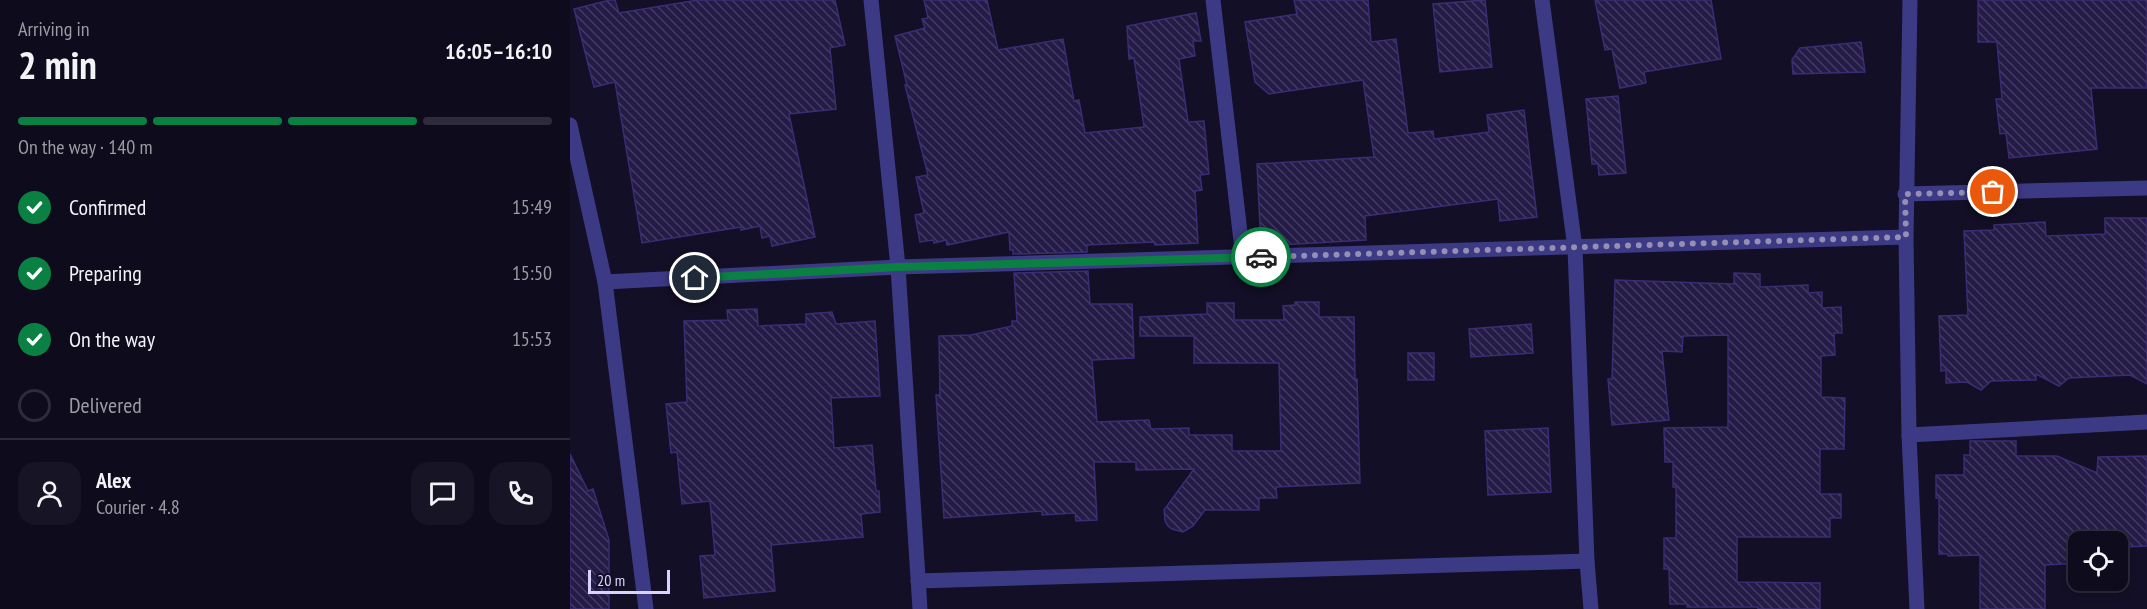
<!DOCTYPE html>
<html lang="en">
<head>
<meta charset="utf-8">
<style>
  body { margin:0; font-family:"PT Sans Narrow",sans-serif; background:#171425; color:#f1f3f6; height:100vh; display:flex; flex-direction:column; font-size:22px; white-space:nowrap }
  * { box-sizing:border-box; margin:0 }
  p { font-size:20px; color:#9b9ba3 }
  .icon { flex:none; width:33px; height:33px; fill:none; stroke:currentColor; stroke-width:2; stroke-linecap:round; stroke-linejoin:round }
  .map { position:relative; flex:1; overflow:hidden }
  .details { display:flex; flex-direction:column; background:#0e0b1c; width:570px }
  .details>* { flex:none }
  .controls { position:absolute; left:1498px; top:531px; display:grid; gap:12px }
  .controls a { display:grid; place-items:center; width:60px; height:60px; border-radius:12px; background:#0e0b1c; box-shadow:0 3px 9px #0003,0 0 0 2px #2e2b3b; font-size:30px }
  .scale { position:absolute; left:18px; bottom:15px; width:82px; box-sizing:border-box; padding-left:6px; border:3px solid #d9d4ff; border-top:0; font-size:16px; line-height:21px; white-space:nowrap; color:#d9d4ff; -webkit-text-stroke:4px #130f26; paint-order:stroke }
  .pin { position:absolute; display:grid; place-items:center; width:51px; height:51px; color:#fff; margin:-26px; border:3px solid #fff; border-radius:50%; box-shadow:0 2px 6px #0007 }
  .courier { position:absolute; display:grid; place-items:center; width:60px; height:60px; margin:-30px; border:4px solid #0b8043; border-radius:50%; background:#fff; color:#222; box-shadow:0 2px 8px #0007 }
  .headline em { font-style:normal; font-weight:700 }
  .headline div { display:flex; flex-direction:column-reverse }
  .headline { display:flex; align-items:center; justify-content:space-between; height:102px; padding:0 18px }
  h1 { font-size:39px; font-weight:700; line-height:45px }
  .bar { display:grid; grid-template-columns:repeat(4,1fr); gap:9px 6px; align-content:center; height:72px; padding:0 18px }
  .bar i { height:8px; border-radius:4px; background:#2e2b3b }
  .bar .selected { background:#0b8043 }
  .bar p { grid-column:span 4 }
  .line { display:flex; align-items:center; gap:15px; padding:0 18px; border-top:2px solid #2e2b3b }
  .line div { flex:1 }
  .round { display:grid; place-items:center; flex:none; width:63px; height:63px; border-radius:18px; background:#171425 }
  ol { padding:0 18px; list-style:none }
  li { display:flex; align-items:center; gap:18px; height:66px }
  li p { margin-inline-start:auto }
  li .icon { padding:6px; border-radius:50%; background:#0b8043; color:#fff; stroke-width:4 }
  li:last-child { color:#9b9ba3 }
  li i { width:33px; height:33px; border:3px solid #2e2b3b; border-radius:50% }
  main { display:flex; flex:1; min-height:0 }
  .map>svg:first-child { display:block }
  .building { fill:url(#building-back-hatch); stroke:#3b2d73; stroke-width:1.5 }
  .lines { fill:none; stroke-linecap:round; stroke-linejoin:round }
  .minor { stroke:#3d3a85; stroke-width:15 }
  .done { stroke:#948fb3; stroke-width:6; stroke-dasharray:0 10.8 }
  .route { stroke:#0b8043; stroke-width:8 }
</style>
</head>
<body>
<main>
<section class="details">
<div class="headline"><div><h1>2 min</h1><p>Arriving in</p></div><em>16:05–16:10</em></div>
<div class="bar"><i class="selected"></i><i class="selected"></i><i class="selected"></i><i></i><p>On the way · 140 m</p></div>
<ol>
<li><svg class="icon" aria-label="check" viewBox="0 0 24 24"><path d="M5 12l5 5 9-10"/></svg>Confirmed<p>15:49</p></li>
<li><svg class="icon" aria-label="check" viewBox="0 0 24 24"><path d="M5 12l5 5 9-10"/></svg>Preparing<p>15:50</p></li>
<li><svg class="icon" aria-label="check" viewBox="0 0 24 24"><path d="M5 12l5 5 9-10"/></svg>On the way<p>15:53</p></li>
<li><i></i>Delivered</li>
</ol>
<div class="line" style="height:108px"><a class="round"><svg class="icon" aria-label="person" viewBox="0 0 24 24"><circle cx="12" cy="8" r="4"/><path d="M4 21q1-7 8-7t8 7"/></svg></a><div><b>Alex</b><p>Courier · 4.8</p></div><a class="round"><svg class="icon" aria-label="chat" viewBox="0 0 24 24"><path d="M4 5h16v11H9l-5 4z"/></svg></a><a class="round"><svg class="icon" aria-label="phone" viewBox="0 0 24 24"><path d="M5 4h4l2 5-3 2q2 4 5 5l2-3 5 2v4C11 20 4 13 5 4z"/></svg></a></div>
</section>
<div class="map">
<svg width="1577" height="609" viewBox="0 0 1577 609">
  <defs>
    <pattern id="building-back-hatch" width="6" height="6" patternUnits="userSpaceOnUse" patternTransform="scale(1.5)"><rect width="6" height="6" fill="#241b47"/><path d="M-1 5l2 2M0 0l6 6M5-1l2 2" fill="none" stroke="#433b63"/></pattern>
  </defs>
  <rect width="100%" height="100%" fill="#130f26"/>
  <g class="building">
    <polygon points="40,0 45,0 49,13 128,0 265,0 275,45 260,48 266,109 219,114 245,237 202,246 200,236 192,238 190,226 171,230 171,227 72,243 45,82 24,87 4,9"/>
    <polygon points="354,0 417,0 428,50 493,39 504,101 509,100 515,133 574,127 564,58 559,59 557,26 626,13 631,41 623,41 625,56 609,59 618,122 634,121 639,174 630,175 632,190 625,191 628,243 585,245 584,242 517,245 517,252 443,254 443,250 440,250 439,232 377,245 376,240 364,243 363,240 350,242 345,215 354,213 346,177 358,175 335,85 337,85 325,36 355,28 352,19 358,18"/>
    <polygon points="724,0 798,0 801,42 826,39 838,133 863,131 864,139 919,132 917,115 954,110 967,217 930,221 928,199 795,216 796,240 691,246 687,164 804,157 793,80 699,94 685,82 675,22 727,14"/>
    <polygon points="915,0 922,67 870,72 863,4"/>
    <polygon points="1025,0 1141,0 1151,59 1074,72 1076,83 1050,88 1042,49 1035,50"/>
    <polygon points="1408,0 1577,0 1577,88 1521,88 1527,149 1439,158 1436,133 1430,134 1426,99 1432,99 1427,42 1408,42"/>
    <polygon points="1291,42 1295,72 1223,74 1222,60 1230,48"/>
    <polygon points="1048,96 1056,173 1029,175 1028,164 1022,164 1016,99"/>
    <polygon points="1535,218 1577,218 1577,384 1560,375 1499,378 1489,386 1466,374 1466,380 1421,381 1411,390 1397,382 1376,383 1376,370 1371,371 1369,316 1398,315 1394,231 1424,230 1424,225 1475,222 1476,236 1535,234"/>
    <polygon points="518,271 520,304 562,304 564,358 522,360 527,422 579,420 581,429 619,428 619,435 662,435 662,451 711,451 709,363 624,363 624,336 570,336 570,317 637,314 637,303 664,303 664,320 714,320 713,306 725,305 725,302 749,302 749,317 784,317 785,379 787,379 790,483 706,487 707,498 689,498 689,510 635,510 623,526 613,532 602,529 598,526 595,521 594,510 624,469 566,470 566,462 524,462 527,520 506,521 505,513 472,515 472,511 374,518 366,395 370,395 369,336 401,335 442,326 442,321 447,321 444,273"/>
    <polygon points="1164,273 1190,274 1190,287 1238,285 1238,293 1252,292 1252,308 1271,307 1272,333 1264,333 1265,355 1251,356 1251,397 1275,398 1274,449 1250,449 1250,494 1271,494 1271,518 1260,518 1260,537 1167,537 1167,582 1250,583 1250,609 1188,609 1188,607 1117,607 1117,604 1100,604 1099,569 1094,569 1094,538 1106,538 1106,487 1103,487 1103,462 1095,462 1094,428 1158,427 1158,335 1113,336 1112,352 1092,351 1099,420 1042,425 1038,379 1042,379 1045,280 1164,284"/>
    <polygon points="187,309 188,326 236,324 236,314 262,312 266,324 305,321 310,396 261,398 264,448 302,445 306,491 309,491 310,512 291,514 293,537 201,545 205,591 134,598 130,556 145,555 140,501 112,504 107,452 101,453 96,404 117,402 114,321 158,320 157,310"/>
    <polygon points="961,324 963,353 901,357 899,329"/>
    <rect x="838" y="353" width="26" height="27"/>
    <polygon points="978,428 981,492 918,495 915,431"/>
    <polygon points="1400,441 1446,441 1446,456 1487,456 1527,473 1528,457 1577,456 1577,546 1556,547 1556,542 1509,542 1509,563 1475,565 1475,609 1410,609 1410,555 1378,556 1378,554 1369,554 1369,498 1366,498 1366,475 1394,475 1394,455 1400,455"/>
    <polygon points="0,454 18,491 23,489 39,540 39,609 0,609"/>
  </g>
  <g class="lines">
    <g class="minor">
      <polyline points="301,0 328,267 350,609"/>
      <polyline points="643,0 673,258"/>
      <polyline points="972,0 1005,248 1017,561 1021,609"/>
      <polyline points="1340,0 1336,237 1339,435 1347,609"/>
      <polyline points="0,125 35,282 76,609"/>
      <polyline points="1335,194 1577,188"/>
      <polyline points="35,282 328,267 1336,237"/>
      <polyline points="1339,435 1577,422"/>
      <polyline points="348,581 1017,561"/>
    </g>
  </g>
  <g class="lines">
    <polyline class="done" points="691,257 1336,237 1335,194 1423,192"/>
    <polyline class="route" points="125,278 328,267 691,257"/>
  </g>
</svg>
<div class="controls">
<a><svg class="icon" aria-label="locate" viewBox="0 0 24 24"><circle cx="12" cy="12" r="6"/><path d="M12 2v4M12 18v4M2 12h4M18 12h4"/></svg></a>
</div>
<div class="scale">20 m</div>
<div class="pin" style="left:1423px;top:192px;background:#ea580c"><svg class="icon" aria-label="bag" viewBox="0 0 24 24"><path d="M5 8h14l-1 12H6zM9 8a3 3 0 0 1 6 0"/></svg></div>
<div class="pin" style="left:125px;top:278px;background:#1f2937"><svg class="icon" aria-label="home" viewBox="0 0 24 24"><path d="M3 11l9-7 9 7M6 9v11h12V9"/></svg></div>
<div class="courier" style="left:691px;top:257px"><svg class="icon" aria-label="car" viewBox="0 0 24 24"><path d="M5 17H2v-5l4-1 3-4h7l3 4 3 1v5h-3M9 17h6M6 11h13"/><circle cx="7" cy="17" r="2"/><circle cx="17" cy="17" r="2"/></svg></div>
</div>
</main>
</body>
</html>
